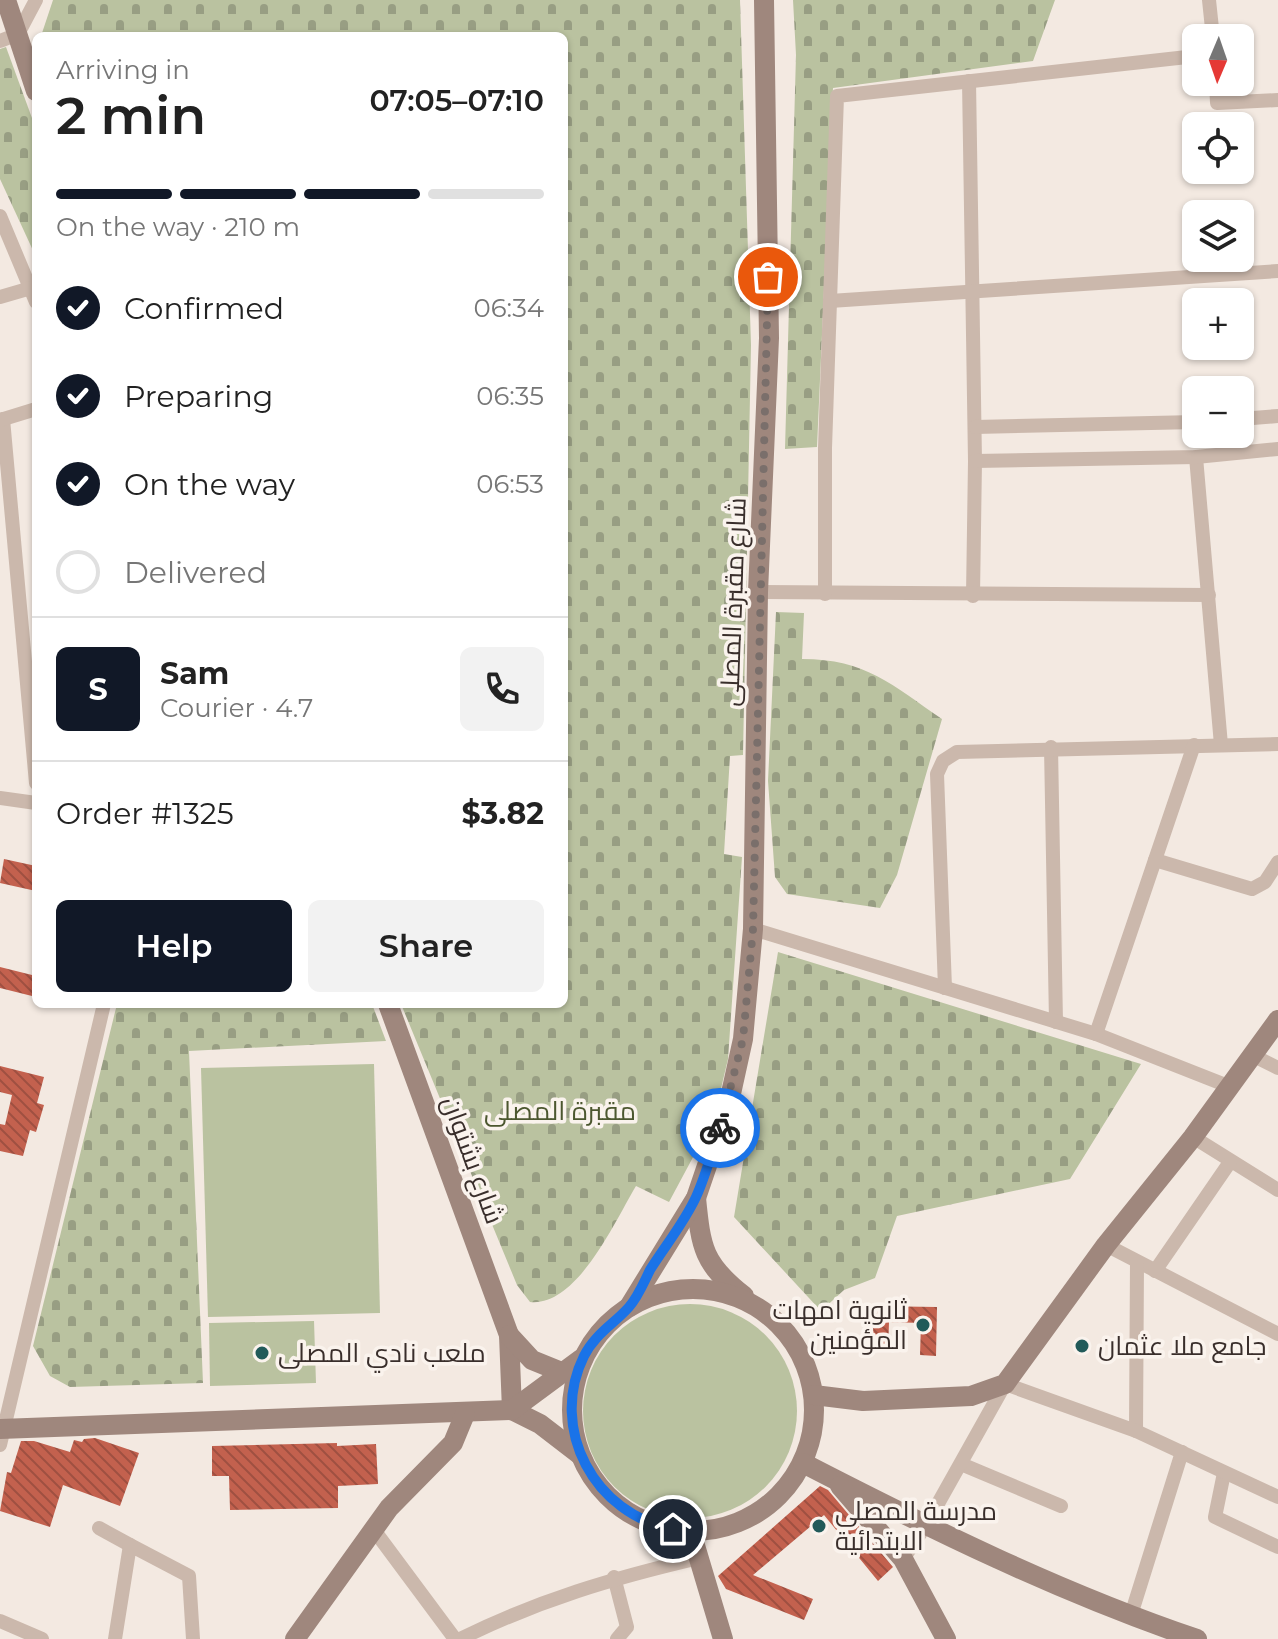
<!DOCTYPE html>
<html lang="en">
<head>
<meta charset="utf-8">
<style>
  body { margin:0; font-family:Montserrat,Cairo,sans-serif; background:#f2f2f2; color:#222; height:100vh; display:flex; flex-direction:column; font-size:30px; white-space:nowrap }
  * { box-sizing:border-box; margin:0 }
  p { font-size:26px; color:#767676 }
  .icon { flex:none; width:44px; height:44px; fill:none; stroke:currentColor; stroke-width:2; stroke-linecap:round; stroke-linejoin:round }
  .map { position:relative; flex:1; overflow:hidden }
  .panel { position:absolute; left:32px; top:32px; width:536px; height:976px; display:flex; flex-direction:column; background:#fff; border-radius:12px; box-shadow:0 2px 6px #0004 }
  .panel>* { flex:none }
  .needle { width:52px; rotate:182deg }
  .fabs { position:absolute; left:1182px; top:24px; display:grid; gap:16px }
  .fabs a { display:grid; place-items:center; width:72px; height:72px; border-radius:12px; background:#fff; box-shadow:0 2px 6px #0004; font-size:40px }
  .pin { position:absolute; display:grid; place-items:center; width:68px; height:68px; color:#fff; margin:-34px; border:4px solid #fff; border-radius:50%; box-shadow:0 2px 8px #0007 }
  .courier { position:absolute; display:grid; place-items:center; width:80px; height:80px; margin:-40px; border:6px solid #1a73e8; border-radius:50%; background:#fff; color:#222; box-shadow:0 2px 10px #0007 }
  .overview em { font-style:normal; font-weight:600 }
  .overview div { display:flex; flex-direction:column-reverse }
  .overview { display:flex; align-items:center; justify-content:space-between; height:136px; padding:0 24px }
  h1 { font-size:52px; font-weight:600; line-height:60px }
  .bar { display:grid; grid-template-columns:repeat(4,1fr); gap:12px 8px; align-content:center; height:96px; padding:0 24px }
  .bar i { height:10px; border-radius:6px; background:#e0e0e0 }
  .bar .current { background:#111827 }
  .bar p { grid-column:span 4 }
  .line { display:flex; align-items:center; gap:20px; padding:0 24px; border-top:2px solid #e0e0e0 }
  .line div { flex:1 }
  .round { display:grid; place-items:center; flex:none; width:84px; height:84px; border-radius:12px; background:#f2f2f2 }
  ol { padding:0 24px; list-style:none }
  li { display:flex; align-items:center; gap:24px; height:88px }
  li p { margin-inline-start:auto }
  li .icon { padding:8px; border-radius:50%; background:#111827; color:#fff; stroke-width:4 }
  li:last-child { color:#767676 }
  li i { width:44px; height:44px; border:4px solid #e0e0e0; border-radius:50% }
  .cta { display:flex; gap:16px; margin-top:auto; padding:16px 24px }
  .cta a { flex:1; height:92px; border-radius:12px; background:#111827; color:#fff; font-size:32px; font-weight:600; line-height:92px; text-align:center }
  .cta a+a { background:#f2f2f2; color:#222 }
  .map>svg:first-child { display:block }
  .cemetery { fill:url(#cemetery-stones) }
  .green { fill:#bac2a0 }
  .building { fill:url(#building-back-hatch) }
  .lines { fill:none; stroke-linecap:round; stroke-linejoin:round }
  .street { stroke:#cbb8ac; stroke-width:14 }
  .secondary { stroke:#9f877d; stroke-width:20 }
  .done { stroke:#7a6f6b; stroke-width:8; stroke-dasharray:0 14.4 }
  .route { stroke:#1a73e8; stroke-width:10 }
  .poi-dot { fill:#215a59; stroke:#faf3ed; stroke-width:3 }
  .labels { text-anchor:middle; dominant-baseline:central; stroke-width:7; stroke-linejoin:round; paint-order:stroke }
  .street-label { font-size:26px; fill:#392e2b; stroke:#faf3ed }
  .park-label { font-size:26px; fill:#4c572f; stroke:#faf3ed }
  .poi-label { font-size:26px; fill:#392e2b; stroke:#faf3ed; text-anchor:start }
</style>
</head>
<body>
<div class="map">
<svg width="1278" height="1639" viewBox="0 0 1278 1639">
  <defs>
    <pattern id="cemetery-stones" width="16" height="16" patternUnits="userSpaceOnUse" patternTransform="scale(2)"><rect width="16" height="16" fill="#bac2a0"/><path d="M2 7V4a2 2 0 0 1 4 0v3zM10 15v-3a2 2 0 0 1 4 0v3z" fill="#989e83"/></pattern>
    <pattern id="building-back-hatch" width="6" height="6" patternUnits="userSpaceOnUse" patternTransform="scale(2)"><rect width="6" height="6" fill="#c3614e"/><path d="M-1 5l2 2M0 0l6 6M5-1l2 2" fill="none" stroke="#9f5041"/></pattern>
  </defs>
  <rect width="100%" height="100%" fill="#f3e9e1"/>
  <g class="cemetery">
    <path d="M53 0H740L751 345 743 755 730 756 724 854 742 857 728 1059 714 1118 669 1202 636 1186C615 1221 577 1307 530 1302L517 1285 401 1004H564V36H41Z"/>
    <polygon points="793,0 1055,0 1033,61 833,88 817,447 785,449 796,55"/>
    <polygon points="6,47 36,129 36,257 0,179 0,49"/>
    <path d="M776 612 804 613 802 659C866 659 892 685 942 719L897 875 880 908 787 894 775 877 768 781Z"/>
    <polygon points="778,952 1141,1064 1070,1179 897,1216 875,1278 844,1290 821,1311 734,1217"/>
    <polygon points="117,1004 372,1004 386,1041 189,1051 203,1383 70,1387 50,1376 33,1346"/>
  </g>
  <g class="green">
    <polygon points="374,1064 380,1313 208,1317 201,1068"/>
    <circle cx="690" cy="1411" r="107"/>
    <polygon points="314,1321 316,1383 210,1386 209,1323"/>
  </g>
  <g class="building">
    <polygon points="4,859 36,866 36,891 0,883"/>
    <polygon points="0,967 36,976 36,997 0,988"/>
    <polygon points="0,1066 44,1077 37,1103 44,1105 36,1132 30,1130 23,1156 0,1151 0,1124 5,1125 12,1095 0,1092"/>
    <polygon points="872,1306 937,1307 936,1356 920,1355 921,1323 889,1322 888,1352 872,1352"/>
    <polygon points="95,1438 139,1453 120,1506 63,1485 50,1527 0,1511 7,1472 11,1473 21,1441 34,1441 70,1452 74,1440 82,1442 84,1439"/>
    <polygon points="337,1443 337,1446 376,1444 378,1484 338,1486 338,1508 230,1510 229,1476 212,1476 212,1446"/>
    <polygon points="820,1486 828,1490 893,1567 878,1581 824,1515 753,1575 813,1599 804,1620 726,1589 718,1576"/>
  </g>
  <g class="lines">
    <g class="street">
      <polyline points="1209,0 1213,38"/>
      <polyline points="0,41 18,34 36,0"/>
      <polyline points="969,81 975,461 973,596"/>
      <polyline points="1216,82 1217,103 1278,100"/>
      <polyline points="0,216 36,302"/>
      <polyline points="0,297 31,288"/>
      <polyline points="830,301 1278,271"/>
      <polyline points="3,419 36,783"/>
      <polyline points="1240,419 1278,416"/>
      <polyline points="0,420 36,409"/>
      <polyline points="975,427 1196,422"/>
      <polyline points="1196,457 1221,745"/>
      <polyline points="975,461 1196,457 1278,449"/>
      <polyline points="758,592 1209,595"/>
      <polyline points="825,594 825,448 837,96 1196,56"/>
      <polyline points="1051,747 1056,1022"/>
      <polyline points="0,798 36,803"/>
      <polyline points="1155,860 1252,889 1265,882 1278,862"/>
      <polyline points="753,929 1096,1034 1228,1086"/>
      <polyline points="945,988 937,774 943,761 957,752 1278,744"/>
      <polyline points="1096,1034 1194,745"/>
      <polyline points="1252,1055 1278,1068"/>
      <polyline points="1193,1137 1278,1190"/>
      <polyline points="1106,1245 1278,1334"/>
      <polyline points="1155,1271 1230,1162"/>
      <polyline points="1136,1431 1137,1262"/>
      <polyline points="0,1445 104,1004"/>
      <polyline points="961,1464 1061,1506"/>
      <polyline points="1224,1473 1215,1517 1278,1547"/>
      <polyline points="99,1528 130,1545"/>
      <polyline points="374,1530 455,1639"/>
      <polyline points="903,1559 926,1525 1005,1384 1136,1431 1278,1497"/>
      <polyline points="614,1577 627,1627 617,1639"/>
      <polyline points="1131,1615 1182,1452"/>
      <polyline points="0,1621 42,1639"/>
      <polyline points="115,1639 130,1545 189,1576 193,1639"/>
      <path d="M460 1639C539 1600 613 1578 699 1558"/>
    </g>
    <g class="secondary">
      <polyline points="6,0 36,91"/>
      <polyline points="388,1004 509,1335 512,1410"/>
      <path d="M696 1198C701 1248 703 1264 744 1296"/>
      <circle cx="693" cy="1410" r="121"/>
      <polyline points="629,1307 696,1198 730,1098 743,1039 753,929 758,592 769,338 764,0"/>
      <polyline points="509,1335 532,1360 564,1373"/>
      <polyline points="814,1395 863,1401 971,1396 1005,1384 1106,1245 1193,1137 1278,1020"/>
      <polyline points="512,1410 540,1424 579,1454"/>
      <polyline points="0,1429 512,1410 581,1359"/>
      <path d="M803 1463C931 1529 1061 1593 1197 1639"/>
      <polyline points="840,1486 903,1559 946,1639"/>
      <polyline points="691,1532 723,1639"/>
      <polyline points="295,1639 389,1508 453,1443 465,1414"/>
    </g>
  </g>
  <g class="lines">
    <polyline class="done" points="720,1128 743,1039 753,929 768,277"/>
    <path class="route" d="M673 1529C595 1515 548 1429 584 1356 595 1334 614 1324 629 1307 638 1297 644 1282 650 1270 665 1246 684 1223 696 1197 706 1175 712 1151 720 1128"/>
  </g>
  <g class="poi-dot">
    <circle cx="923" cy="1325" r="8"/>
    <circle cx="1082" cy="1346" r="8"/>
    <circle cx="262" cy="1353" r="8"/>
    <circle cx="819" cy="1526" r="8"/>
  </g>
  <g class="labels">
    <g class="street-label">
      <text transform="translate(733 602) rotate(-88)">شارع مقبرة المصلى</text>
      <text transform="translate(473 1160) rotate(70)">شارع بشتوان</text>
    </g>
    <g class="park-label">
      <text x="560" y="1111">مقبرة المصلى</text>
    </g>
    <g class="poi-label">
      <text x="907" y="1310" text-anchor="end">ثانوية امهات<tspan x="907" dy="30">المؤمنين</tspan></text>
      <text x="1098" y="1346">جامع ملا عثمان</text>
      <text x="278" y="1353">ملعب نادي المصلى</text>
      <text x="835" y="1511">مدرسة المصلى<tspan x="835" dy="30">الابتدائية</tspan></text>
    </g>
  </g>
</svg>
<div class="fabs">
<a><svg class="needle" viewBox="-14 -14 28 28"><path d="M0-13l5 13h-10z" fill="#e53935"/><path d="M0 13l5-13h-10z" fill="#767676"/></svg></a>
<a><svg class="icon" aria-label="locate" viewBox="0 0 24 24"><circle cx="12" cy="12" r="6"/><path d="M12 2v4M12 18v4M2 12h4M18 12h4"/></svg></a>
<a><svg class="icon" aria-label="layers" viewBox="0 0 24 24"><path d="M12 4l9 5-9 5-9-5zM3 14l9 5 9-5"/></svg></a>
<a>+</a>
<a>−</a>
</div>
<div class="pin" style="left:768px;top:277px;background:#ea580c"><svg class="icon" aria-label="bag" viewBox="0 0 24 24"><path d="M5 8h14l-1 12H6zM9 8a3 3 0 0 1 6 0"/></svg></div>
<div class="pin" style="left:673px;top:1529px;background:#1f2937"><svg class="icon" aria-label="home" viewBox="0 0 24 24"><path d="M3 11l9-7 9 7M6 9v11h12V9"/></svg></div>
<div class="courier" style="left:720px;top:1128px"><svg class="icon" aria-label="bike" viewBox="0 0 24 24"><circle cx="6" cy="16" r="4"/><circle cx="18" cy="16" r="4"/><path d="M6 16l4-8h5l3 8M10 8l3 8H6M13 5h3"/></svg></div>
<section class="panel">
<div class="overview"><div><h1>2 min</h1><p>Arriving in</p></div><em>07:05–07:10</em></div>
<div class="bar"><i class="current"></i><i class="current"></i><i class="current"></i><i></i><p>On the way · 210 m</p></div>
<ol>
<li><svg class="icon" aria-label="check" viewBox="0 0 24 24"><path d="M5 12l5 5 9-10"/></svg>Confirmed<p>06:34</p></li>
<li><svg class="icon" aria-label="check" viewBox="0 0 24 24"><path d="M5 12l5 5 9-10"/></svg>Preparing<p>06:35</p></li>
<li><svg class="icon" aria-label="check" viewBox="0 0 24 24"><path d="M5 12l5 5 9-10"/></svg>On the way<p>06:53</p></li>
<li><i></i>Delivered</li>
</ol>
<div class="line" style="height:144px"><b class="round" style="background:#111827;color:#fff">S</b><div><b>Sam</b><p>Courier · 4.7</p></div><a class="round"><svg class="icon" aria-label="phone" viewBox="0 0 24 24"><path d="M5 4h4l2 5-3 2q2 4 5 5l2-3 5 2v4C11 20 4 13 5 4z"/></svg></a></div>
<div class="line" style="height:104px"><div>Order #1325</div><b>$3.82</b></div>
<div class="cta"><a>Help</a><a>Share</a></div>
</section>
</div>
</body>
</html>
